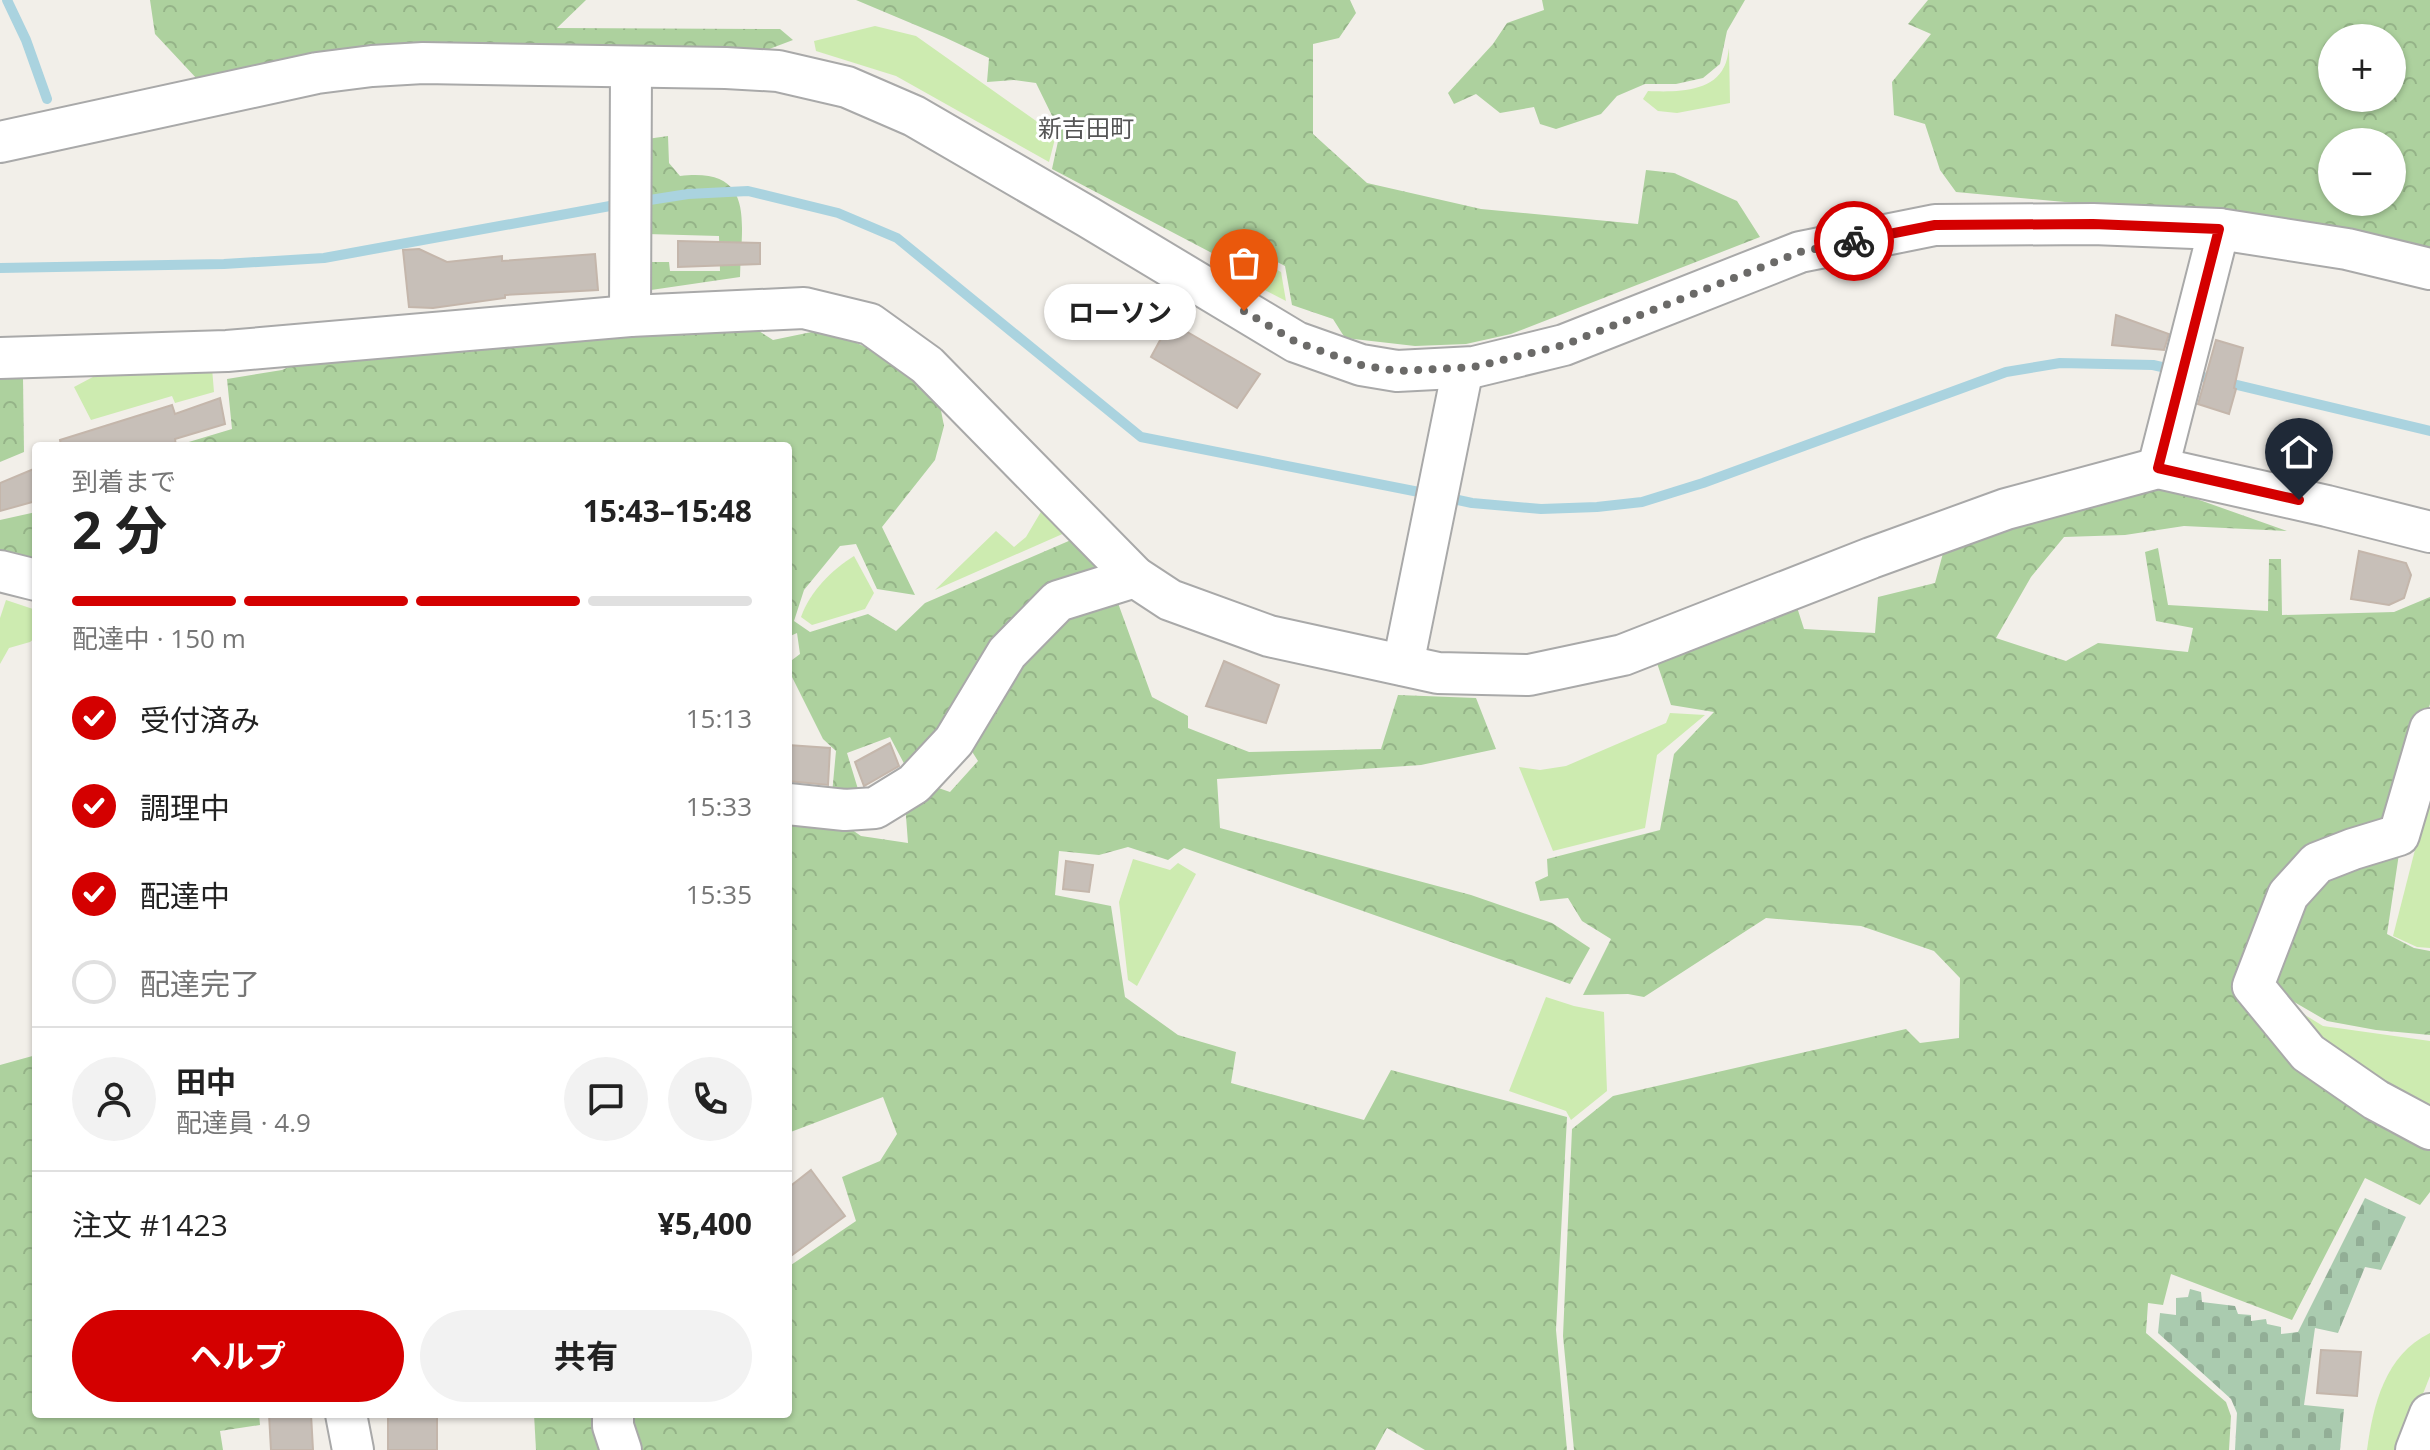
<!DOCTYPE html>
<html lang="ja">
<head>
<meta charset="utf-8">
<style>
  body { margin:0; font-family:"Open Sans","Noto Sans JP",sans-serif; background:#f2f2f2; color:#222; height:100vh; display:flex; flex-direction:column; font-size:30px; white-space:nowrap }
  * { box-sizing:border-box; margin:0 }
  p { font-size:26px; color:#767676 }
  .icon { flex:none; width:44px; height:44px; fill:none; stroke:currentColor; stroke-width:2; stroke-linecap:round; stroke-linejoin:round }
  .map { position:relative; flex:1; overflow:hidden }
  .panel { position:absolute; left:32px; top:442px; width:760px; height:976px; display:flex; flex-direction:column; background:#fff; border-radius:8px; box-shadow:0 2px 6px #0004 }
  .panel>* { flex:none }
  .tools { position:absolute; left:2318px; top:24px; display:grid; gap:16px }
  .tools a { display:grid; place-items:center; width:88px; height:88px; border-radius:50%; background:#fff; box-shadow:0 2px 6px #0004; font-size:40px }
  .pin { position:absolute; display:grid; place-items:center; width:68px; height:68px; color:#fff; margin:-82px -34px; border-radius:50% 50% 50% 0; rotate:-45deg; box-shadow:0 0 8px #0007 }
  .pin .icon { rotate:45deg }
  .courier { position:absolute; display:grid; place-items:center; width:80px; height:80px; margin:-40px; border:6px solid #d40000; border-radius:50%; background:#fff; color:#222; box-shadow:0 2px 10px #0007 }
  .bubble { position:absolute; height:56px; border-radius:28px; background:#fff; box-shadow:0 2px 6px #0004; font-size:26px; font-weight:700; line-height:56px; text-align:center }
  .head em { font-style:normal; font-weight:700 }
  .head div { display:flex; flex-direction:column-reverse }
  .head { display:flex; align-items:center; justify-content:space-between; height:136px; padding:0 40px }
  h1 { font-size:52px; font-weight:700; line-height:60px }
  .bar { display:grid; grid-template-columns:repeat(4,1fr); gap:12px 8px; align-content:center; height:96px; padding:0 40px }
  .bar i { height:10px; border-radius:6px; background:#e0e0e0 }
  .bar .current { background:#d40000 }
  .bar p { grid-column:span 4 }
  .line { display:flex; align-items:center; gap:20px; padding:0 40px; border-top:2px solid #e0e0e0 }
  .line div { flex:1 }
  .round { display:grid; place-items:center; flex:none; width:84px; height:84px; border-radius:42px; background:#f2f2f2 }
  ol { padding:0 40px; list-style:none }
  li { display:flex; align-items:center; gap:24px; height:88px }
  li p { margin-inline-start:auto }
  li .icon { padding:8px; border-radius:50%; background:#d40000; color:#fff; stroke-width:4 }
  li:last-child { color:#767676 }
  li i { width:44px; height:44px; border:4px solid #e0e0e0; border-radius:50% }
  .action { display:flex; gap:16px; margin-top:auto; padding:16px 40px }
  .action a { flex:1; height:92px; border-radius:48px; background:#d40000; color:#fff; font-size:32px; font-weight:700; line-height:92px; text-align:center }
  .action a+a { background:#f2f2f2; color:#222 }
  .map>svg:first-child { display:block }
  .grass { fill:#cdebb0 }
  .forest { fill:url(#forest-crowns); fill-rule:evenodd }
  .cemetery { fill:url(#cemetery-stones) }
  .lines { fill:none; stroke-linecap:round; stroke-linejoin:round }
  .stream { stroke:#aad3df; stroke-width:10 }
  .building { fill:#c7bfb8; stroke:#c4b6ab; stroke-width:2 }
  .minor-casing { stroke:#a9a9a9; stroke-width:44 }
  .minor { stroke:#fff; stroke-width:40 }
  .done { stroke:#6b6a68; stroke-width:8; stroke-dasharray:0 14.4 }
  .route { stroke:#d40000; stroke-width:10 }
  .labels { text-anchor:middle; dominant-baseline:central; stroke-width:6; stroke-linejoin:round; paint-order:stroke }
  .neighbourhood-label { font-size:24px; fill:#555; stroke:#fff }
</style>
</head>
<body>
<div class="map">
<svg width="2430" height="1450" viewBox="0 0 2430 1450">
  <defs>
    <pattern id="forest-crowns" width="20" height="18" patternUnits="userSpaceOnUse" patternTransform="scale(2)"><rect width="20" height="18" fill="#add19e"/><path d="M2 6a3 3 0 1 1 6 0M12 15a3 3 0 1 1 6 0" fill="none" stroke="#95b388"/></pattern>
    <pattern id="cemetery-stones" width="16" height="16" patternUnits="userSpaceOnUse" patternTransform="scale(2)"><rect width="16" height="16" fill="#aacbaf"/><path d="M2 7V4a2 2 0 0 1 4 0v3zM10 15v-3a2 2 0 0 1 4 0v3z" fill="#92ae96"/></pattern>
  </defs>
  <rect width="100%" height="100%" fill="#f2efe9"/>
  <g class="grass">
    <polygon points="875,26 916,36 1056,135 1049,162 896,76 816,51 814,41"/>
    <path d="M1729 48 1730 103 1677 113 1658 111 1643 99 1648 91C1672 92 1712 93 1724 67 1727 62 1728 54 1729 48Z"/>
    <polygon points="1248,255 1281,272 1286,301 1233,274"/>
    <polygon points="212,368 214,392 175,403 172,396 91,420 74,387 106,370"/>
    <polygon points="1042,510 1067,532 935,590 996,531 1014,547 1026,537"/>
    <path d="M854 556 874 593 865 609 812 625 801 617C810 591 832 570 854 556Z"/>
    <polygon points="6,600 36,610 36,637 30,642 9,648 0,664 0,618"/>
    <polygon points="1670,713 1705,715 1657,755 1645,828 1553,851 1519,767 1540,770 1566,766 1666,723"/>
    <polygon points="2430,791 2430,948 2417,947 2393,936"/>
    <polygon points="1133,859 1170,870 1178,863 1196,874 1137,986 1128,980 1119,902"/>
    <polygon points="2269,993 2323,1026 2430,1041 2430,1105 2349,1065"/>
    <polygon points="1546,997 1574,1006 1604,1012 1607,1091 1571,1120 1566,1111 1509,1091"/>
    <path d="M2430 1333V1376L2401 1450H2367C2373 1405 2385 1355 2430 1333Z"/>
  </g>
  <g class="forest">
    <polygon points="150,0 586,0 557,28 780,29 793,40 759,53 198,80 155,34"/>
    <polygon points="856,0 1350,0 1356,13 1339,38 1313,44 1313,134 1367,183 1481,209 1638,224 1646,170 1674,173 1737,201 1760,237 1511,334 1466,344 1415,346 1345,338 1333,319 1292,305 1285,266 1248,247 1229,262 1052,169 1060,132 1036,83 1014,80 987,82 989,58 944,37"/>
    <polygon points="1542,0 1745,0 1727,31 1720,64 1703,78 1676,84 1645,84 1617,96 1601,114 1556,129 1540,124 1534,107 1500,113 1476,94 1454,104 1448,93 1493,44 1507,23 1544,10"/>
    <path d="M1928 0H2430V247L2425 248 2218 216 1956 192 1940 170 1925 124 1894 115 1892 82 1931 34 1908 24ZM2332 38H2392V98H2332ZM2332 142H2392V202H2332Z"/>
    <path d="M668 136 669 163 680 176C757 167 741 223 740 277L651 290 643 281 642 262H669L670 271H720L719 236 647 234 640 140Z"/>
    <polygon points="748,324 773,340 826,329 883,355 938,395 944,426 935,460 882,527 915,595 877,589 856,544 840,546 804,590 794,621 810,632 868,614 896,631 925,603 1071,540 1101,561 1106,576 908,771 890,737 847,753 861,799 832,794 836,751 823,739 788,669 788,663 800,654 797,633 788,637 788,446 182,446 182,444 232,429 227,379 282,370 300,362"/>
    <polygon points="23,378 24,452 0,462 0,379"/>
    <polygon points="2143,480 2287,531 2184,526 2125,535 2064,537 2031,577 1996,638 2066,661 2098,643 2188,652 2193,628 2156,621 2145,552 2158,548 2168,605 2268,611 2269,559 2281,559 2282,615 2394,612 2430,597 2430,704 2394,827 2315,855 2245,987 2430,1140 2430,1192 2420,1205 2365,1178 2292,1320 2171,1274 2163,1305 2148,1303 2146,1333 2226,1402 2231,1416 2229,1450 1574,1450 1563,1336 1572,1129 1613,1096 1906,1029 1920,1043 1959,1038 1960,978 1934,951 1861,926 1766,918 1644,997 1628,994 1583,995 1611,939 1582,921 1568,898 1540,901 1535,882 1548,876 1547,859 1660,830 1674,754 1714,712 1671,705 1655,657 1795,601 1804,629 1875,633 1878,597 1935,583 1946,542"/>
    <polygon points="36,512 36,600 6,585 0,576 0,520"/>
    <polygon points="1114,592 1152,697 1188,716 1188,728 1249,752 1381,749 1398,695 1476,698 1496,749 1421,765 1217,779 1220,828 1471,895 1552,923 1590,948 1570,984 1184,848 1168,860 1128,847 1099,855 1059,851 1055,895 1111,906 1125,997 1178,1035 1236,1052 1231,1083 1364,1120 1391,1070 1567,1117 1556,1330 1567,1450 1425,1450 1387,1428 1375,1450 633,1450 622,1414 788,1414 788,1267 856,1221 842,1177 880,1161 897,1134 883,1097 788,1133 788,811 832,816 861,836 908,843 905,803 927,784 950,792 978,761 966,742 1064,608"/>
    <polygon points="2400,847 2387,934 2414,948 2430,951 2430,1035 2376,1030 2327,1021 2263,984 2323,869"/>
    <polygon points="36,1055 36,1414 259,1414 260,1425 220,1431 223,1450 0,1450 0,1065"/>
    <polygon points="534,1414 600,1414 608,1450 536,1450"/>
  </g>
  <polygon class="cemetery" points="2365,1198 2406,1217 2381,1270 2365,1267 2338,1333 2315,1328 2304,1405 2344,1409 2340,1450 2235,1450 2237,1413 2231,1399 2158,1333 2160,1313 2176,1315 2176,1298 2188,1297 2190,1289 2201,1292 2202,1302 2235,1306 2238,1314 2251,1315 2251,1321 2266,1319 2267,1324 2281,1327 2281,1334 2298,1332"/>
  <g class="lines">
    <g class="stream">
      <polyline points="7,0 26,40 47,99"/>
      <polyline points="637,202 688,194 748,191 838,213 897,238 1141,437 1429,494"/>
      <polyline points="0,268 224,264 324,258 621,204"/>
      <polyline points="2191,374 2430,431"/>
      <polyline points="1444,497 1472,503 1541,509 1597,507 1642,502 1703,483 2006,372 2060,363 2153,365 2175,370"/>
    </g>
  </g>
  <g class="building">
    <polygon points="678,241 760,243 760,264 678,267"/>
    <polygon points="419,249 447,262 502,256 502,261 595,254 598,290 505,295 505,298 433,308 409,307 403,250"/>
    <polygon points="2116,315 2169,334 2164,350 2112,345"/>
    <polygon points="1170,322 1260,374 1237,408 1151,357"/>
    <polygon points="2216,340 2243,348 2234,388 2236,389 2229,414 2198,404"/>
    <polygon points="220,398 225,424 175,439 176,446 61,446 60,440 172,405 175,414"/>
    <polygon points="36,468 36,501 0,511 0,483"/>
    <polygon points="2359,551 2406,563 2411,575 2404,598 2389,605 2351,599"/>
    <polygon points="1224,661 1279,685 1266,723 1206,706"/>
    <polygon points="890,743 899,766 864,786 855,762"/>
    <polygon points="788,745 830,748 828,785 788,781"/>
    <polygon points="1066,861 1093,865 1089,892 1063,889"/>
    <polygon points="811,1170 845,1216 788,1258 788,1188"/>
    <polygon points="2321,1350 2361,1352 2357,1396 2317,1393"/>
    <polygon points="269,1414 311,1414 313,1450 271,1450"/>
    <rect x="388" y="1414" width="49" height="36"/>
  </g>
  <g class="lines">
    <defs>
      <g id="minor">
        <polyline points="0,142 317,73 372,66 423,63 726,68 778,71 847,87 914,116 1088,217 1296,342 1361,365 1397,371 1474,367 1564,345 1800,252 1935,225 2093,224 2219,229 2347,249 2430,269"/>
        <polyline points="630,316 631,67"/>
        <polyline points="0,358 227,351 630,316 804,308 870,324 927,365 1135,577 1170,600 1269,636 1438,673 1529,675 1623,655 1871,558 2006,509 2158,468 2327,506 2430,532"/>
        <polyline points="2158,468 2219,229"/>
        <polyline points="0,571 36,580"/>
        <polyline points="1403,665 1463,368"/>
        <polyline points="2430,729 2399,835 2353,849 2317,863 2288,895 2253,986 2308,1053 2376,1100 2430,1129"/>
        <polyline points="788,804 845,810 875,808 914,784 954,741 1007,653 1058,601 1135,577"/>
        <polyline points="346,1414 353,1450"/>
        <polyline points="613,1414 613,1426 621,1450"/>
        <polyline points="2416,1450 2430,1414"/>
      </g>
    </defs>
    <use href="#minor" class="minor-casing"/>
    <use href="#minor" class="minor"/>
  </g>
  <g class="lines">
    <polyline class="done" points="1244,311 1296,342 1361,365 1397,371 1474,367 1564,345 1800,252 1854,241"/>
    <polyline class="route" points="1854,241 1935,225 2093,224 2219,229 2158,468 2299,500"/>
  </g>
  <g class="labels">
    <g class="neighbourhood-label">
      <text x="1086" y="127">新吉田町</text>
    </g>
  </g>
</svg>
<div class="tools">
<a>+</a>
<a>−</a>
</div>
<div class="pin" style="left:1244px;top:311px;background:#ea580c"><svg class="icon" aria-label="bag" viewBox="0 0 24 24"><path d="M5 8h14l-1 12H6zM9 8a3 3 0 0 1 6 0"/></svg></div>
<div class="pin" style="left:2299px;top:500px;background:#1f2937"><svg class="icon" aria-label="home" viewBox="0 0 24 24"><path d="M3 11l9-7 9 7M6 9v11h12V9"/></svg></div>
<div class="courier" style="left:1854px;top:241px"><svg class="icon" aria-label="bike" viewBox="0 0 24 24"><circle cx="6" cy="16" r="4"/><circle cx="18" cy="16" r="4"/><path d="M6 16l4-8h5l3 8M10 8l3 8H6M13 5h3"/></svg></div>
<div class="bubble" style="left:1044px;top:284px;width:152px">ローソン</div>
<section class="panel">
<div class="head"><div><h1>2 分</h1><p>到着まで</p></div><em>15:43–15:48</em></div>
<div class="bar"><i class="current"></i><i class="current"></i><i class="current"></i><i></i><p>配達中 · 150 m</p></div>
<ol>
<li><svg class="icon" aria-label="check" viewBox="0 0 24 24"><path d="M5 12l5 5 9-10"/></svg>受付済み<p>15:13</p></li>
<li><svg class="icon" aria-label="check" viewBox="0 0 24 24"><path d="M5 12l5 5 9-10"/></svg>調理中<p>15:33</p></li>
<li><svg class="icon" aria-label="check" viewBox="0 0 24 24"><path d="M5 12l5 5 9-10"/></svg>配達中<p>15:35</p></li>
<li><i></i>配達完了</li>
</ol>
<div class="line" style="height:144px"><a class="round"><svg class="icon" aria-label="person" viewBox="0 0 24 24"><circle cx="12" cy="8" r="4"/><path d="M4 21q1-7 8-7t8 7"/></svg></a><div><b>田中</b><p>配達員 · 4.9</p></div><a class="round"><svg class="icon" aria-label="chat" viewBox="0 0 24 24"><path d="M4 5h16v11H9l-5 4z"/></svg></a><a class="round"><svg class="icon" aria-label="phone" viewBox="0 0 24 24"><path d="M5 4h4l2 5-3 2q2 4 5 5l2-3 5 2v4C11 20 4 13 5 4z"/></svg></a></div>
<div class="line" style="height:104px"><div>注文 #1423</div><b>¥5,400</b></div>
<div class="action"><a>ヘルプ</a><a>共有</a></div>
</section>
</div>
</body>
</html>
